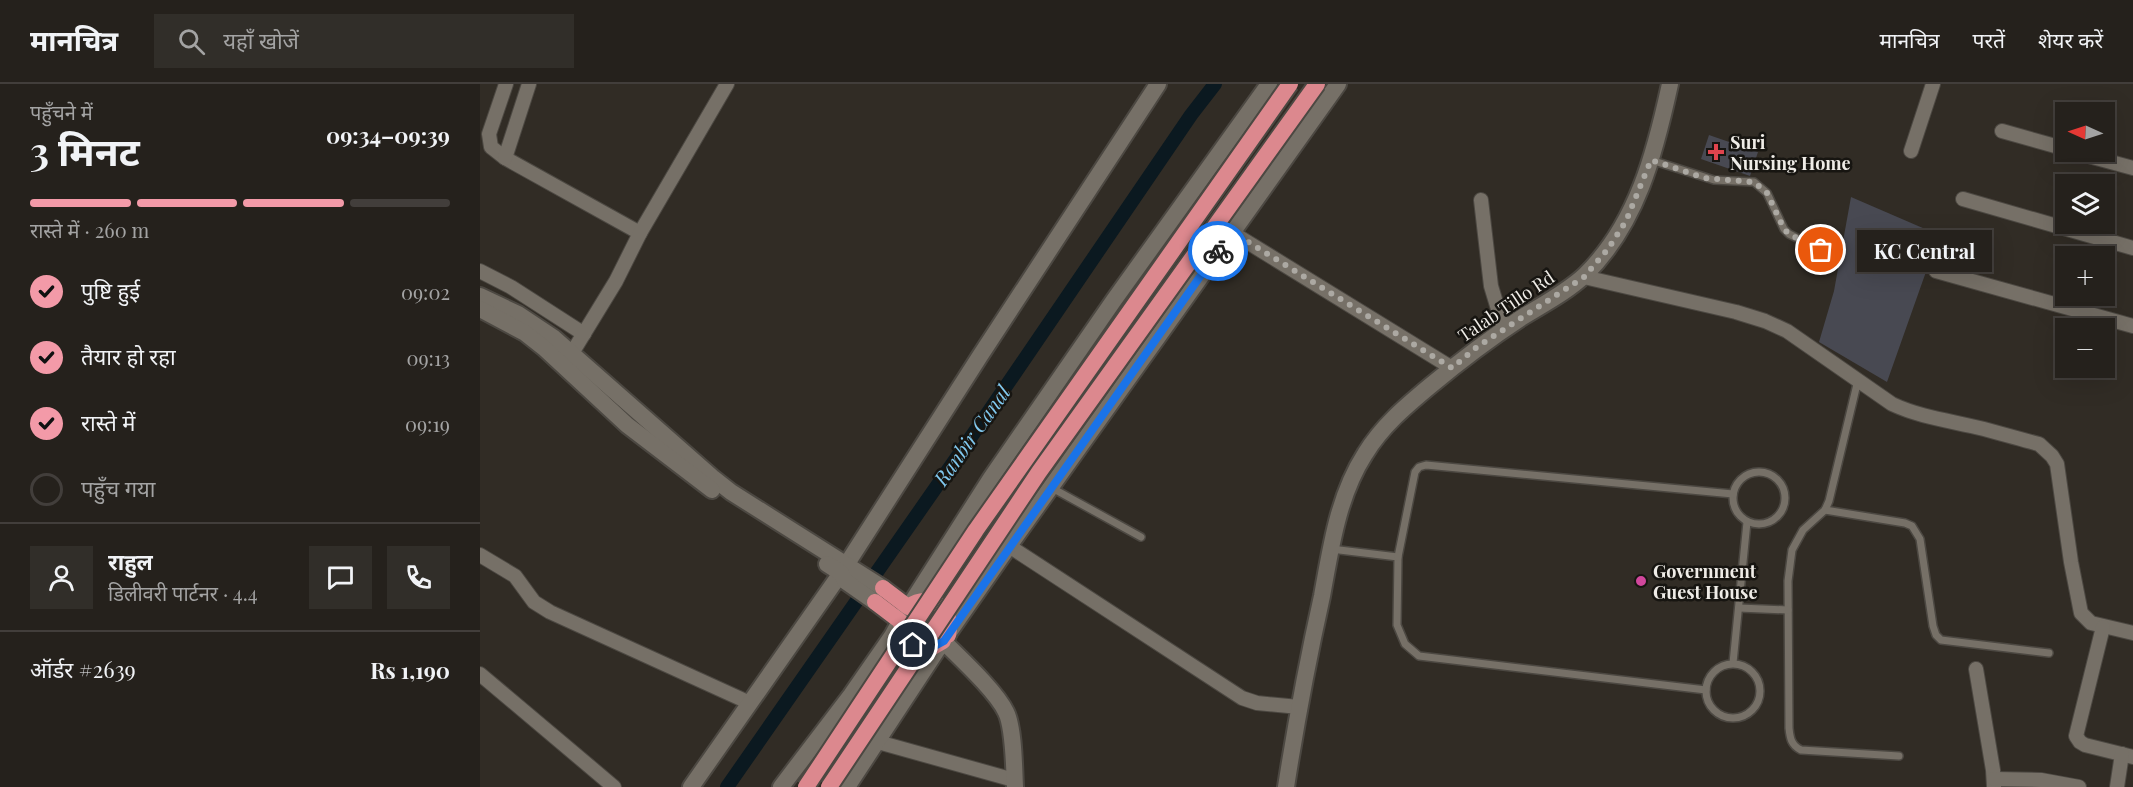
<!DOCTYPE html>
<html lang="hi">
<head>
<meta charset="utf-8">
<style>
  body { margin:0; font-family:"Playfair Display","Noto Sans Devanagari",serif; background:#312e29; color:#f1f3f6; height:100vh; display:flex; flex-direction:column; font-size:22px; white-space:nowrap }
  * { box-sizing:border-box; margin:0 }
  p { font-size:20px; color:#a3a3a3 }
  .icon { flex:none; width:33px; height:33px; fill:none; stroke:currentColor; stroke-width:2; stroke-linecap:round; stroke-linejoin:round }
  .map { position:relative; flex:1; overflow:hidden }
  .drawer { display:flex; flex-direction:column; background:#25211c; width:480px }
  .drawer>* { flex:none }
  .needle { width:39px; rotate:273deg }
  .controls { position:absolute; left:1575px; top:18px; display:grid; gap:12px }
  .controls a { display:grid; place-items:center; width:60px; height:60px; border-radius:0px; background:#25211c; box-shadow:0 6px 24px #0002,0 0 0 2px #423e3b; font-size:30px }
  .pin { position:absolute; display:grid; place-items:center; width:51px; height:51px; color:#fff; margin:-26px; border:3px solid #fff; border-radius:50%; box-shadow:0 2px 6px #0007 }
  .courier { position:absolute; display:grid; place-items:center; width:60px; height:60px; margin:-30px; border:4px solid #1a73e8; border-radius:50%; background:#fff; color:#222; box-shadow:0 2px 8px #0007 }
  .bubble { position:absolute; height:42px; border-radius:0px; background:#25211c; box-shadow:0 6px 24px #0002,0 0 0 2px #423e3b; font-size:20px; font-weight:700; line-height:42px; text-align:center }
  .head em { font-style:normal; font-weight:700 }
  .head div { display:flex; flex-direction:column-reverse }
  .head { display:flex; align-items:center; justify-content:space-between; height:102px; padding:0 30px }
  h1 { font-size:39px; font-weight:700; line-height:45px }
  .bar { display:grid; grid-template-columns:repeat(4,1fr); gap:9px 6px; align-content:center; height:72px; padding:0 30px }
  .bar i { height:8px; border-radius:4px; background:#423e3b }
  .bar .current { background:#f39aa8 }
  .bar p { grid-column:span 4 }
  .line { display:flex; align-items:center; gap:15px; padding:0 30px; border-top:2px solid #423e3b }
  .line div { flex:1 }
  .round { display:grid; place-items:center; flex:none; width:63px; height:63px; border-radius:0px; background:#312e29 }
  ol { padding:0 30px; list-style:none }
  li { display:flex; align-items:center; gap:18px; height:66px }
  li p { margin-inline-start:auto }
  li .icon { padding:6px; border-radius:50%; background:#f39aa8; color:#111; stroke-width:4 }
  li:last-child { color:#a3a3a3 }
  li i { width:33px; height:33px; border:3px solid #423e3b; border-radius:50% }
  header { display:flex; align-items:center; gap:36px; box-sizing:border-box; height:84px; padding:0 30px; background:#25211c; border-bottom:2px solid #423e3b }
  header strong { font-size:28px }
  nav { display:flex; gap:33px; margin-inline-start:auto; font-size:21px }
  .search { width:420px; height:54px; background:#312e29; display:flex; align-items:center; gap:15px; box-sizing:border-box; padding:0 21px; border-radius:0px; color:#a3a3a3; font-size:22px }
  main { display:flex; flex:1; min-height:0 }
  .map>svg:first-child { display:block }
  .lines { fill:none; stroke-linecap:round; stroke-linejoin:round }
  .canal { stroke:#0b1920; stroke-width:14 }
  .building { fill:#484952 }
  .service-casing { stroke:#4c4842; stroke-width:10 }
  .minor-casing { stroke:#4c4842; stroke-width:16 }
  .tertiary-casing { stroke:#4c4842; stroke-width:20 }
  .secondary-casing { stroke:#4c4842; stroke-width:20 }
  .trunk-casing { stroke:#4c4842; stroke-width:20 }
  .service { stroke:#767067; stroke-width:7 }
  .minor { stroke:#767067; stroke-width:14 }
  .tertiary { stroke:#767067; stroke-width:16 }
  .secondary { stroke:#767067; stroke-width:16 }
  .trunk { stroke:#dc888e; stroke-width:16 }
  .trunk-bridge-casing { stroke:#4c4842; stroke-width:20; stroke-linecap:butt }
  .trunk-bridge { stroke:#dc888e; stroke-width:16 }
  .done { stroke:#aca9a3; stroke-width:6; stroke-dasharray:0 10.8 }
  .route { stroke:#1a73e8; stroke-width:8 }
  .health-dot { fill:#e0444e; stroke:#171511; stroke-width:2 }
  .hotel-dot { fill:#d1479c; stroke:#171511; stroke-width:2 }
  .labels { text-anchor:middle; dominant-baseline:central; stroke-width:5; stroke-linejoin:round; paint-order:stroke }
  .poi-label { font-size:18px; font-weight:bold; fill:#efece7; stroke:#171511; text-anchor:start }
  .street-label { font-size:18px; fill:#efece7; stroke:#171511 }
  .water-label { font-size:20px; font-style:italic; fill:#81c9f0; stroke:#171511 }
</style>
</head>
<body>
<header>
<strong>मानचित्र</strong>
<div class="search"><svg class="icon" aria-label="search" viewBox="0 0 24 24"><circle cx="10" cy="10" r="6"/><path d="M15 15l6 6"/></svg>यहाँ खोजें</div>
<nav><a>मानचित्र</a><a>परतें</a><a>शेयर करें</a></nav>
</header>
<main>
<section class="drawer">
<div class="head"><div><h1>3 मिनट</h1><p>पहुँचने में</p></div><em>09:34–09:39</em></div>
<div class="bar"><i class="current"></i><i class="current"></i><i class="current"></i><i></i><p>रास्ते में · 260 m</p></div>
<ol>
<li><svg class="icon" aria-label="check" viewBox="0 0 24 24"><path d="M5 12l5 5 9-10"/></svg>पुष्टि हुई<p>09:02</p></li>
<li><svg class="icon" aria-label="check" viewBox="0 0 24 24"><path d="M5 12l5 5 9-10"/></svg>तैयार हो रहा<p>09:13</p></li>
<li><svg class="icon" aria-label="check" viewBox="0 0 24 24"><path d="M5 12l5 5 9-10"/></svg>रास्ते में<p>09:19</p></li>
<li><i></i>पहुँच गया</li>
</ol>
<div class="line" style="height:108px"><a class="round"><svg class="icon" aria-label="person" viewBox="0 0 24 24"><circle cx="12" cy="8" r="4"/><path d="M4 21q1-7 8-7t8 7"/></svg></a><div><b>राहुल</b><p>डिलीवरी पार्टनर · 4.4</p></div><a class="round"><svg class="icon" aria-label="chat" viewBox="0 0 24 24"><path d="M4 5h16v11H9l-5 4z"/></svg></a><a class="round"><svg class="icon" aria-label="phone" viewBox="0 0 24 24"><path d="M5 4h4l2 5-3 2q2 4 5 5l2-3 5 2v4C11 20 4 13 5 4z"/></svg></a></div>
<div class="line" style="height:78px"><div>ऑर्डर #2639</div><b>Rs 1,190</b></div>
</section>
<div class="map">
<svg width="1653" height="703" viewBox="0 0 1653 703">
  <rect width="100%" height="100%" fill="#312c25"/>
  <g class="lines">
    <polyline class="canal" points="247,703 505,333 711,31 735,0"/>
  </g>
  <g class="building">
    <polygon points="1229,51 1278,68 1270,92 1221,75"/>
    <polygon points="1371,113 1459,151 1407,298 1339,258 1354,207"/>
  </g>
  <g class="lines">
    <defs>
      <g id="service">
        <polyline points="1171,76 1234,96 1274,98 1287,109 1304,145 1309,150 1341,166"/>
        <path d="M1378 296 1349 417 1345 426 1323 446 1312 466 1308 497 1309 644C1310 654 1311 661 1321 666L1419 672"/>
        <circle cx="1279" cy="414" r="26"/>
        <polyline points="572,404 661,453"/>
        <polyline points="1345,426 1425,439 1432,442 1440,455 1453,542 1456,551 1461,556 1569,569"/>
        <polyline points="851,465 918,473 917,541 925,560 939,572 1226,606"/>
        <polyline points="918,473 935,388 939,383 946,381 1253,410"/>
        <polyline points="1259,524 1308,526"/>
        <polyline points="1253,579 1267,438"/>
        <circle cx="1253" cy="607" r="27"/>
      </g>
      <g id="minor">
        <polyline points="26,0 9,50 11,63 25,74 160,149"/>
        <polyline points="1522,47 1586,65"/>
        <polyline points="1431,67 1453,0"/>
        <polyline points="1594,68 1653,84"/>
        <polyline points="25,74 49,0"/>
        <polyline points="1483,115 1653,164"/>
        <polyline points="1001,116 1011,202 1024,245"/>
        <polyline points="751,148 972,284"/>
        <polyline points="0,187 31,203 104,250"/>
        <polyline points="1456,187 1653,242"/>
        <path d="M1104 193 1256 228 1285 237 1307 247 1412 320C1442 334 1473 337 1504 345 1522 350 1540 355 1559 360L1572 372 1577 380 1591 478 1601 529 1611 539 1653 549"/>
        <polyline points="92,269 136,197 160,149 247,0"/>
        <polyline points="529,462 762,614 777,619 819,623"/>
        <polyline points="0,471 35,492 54,518 70,528 270,619"/>
        <polyline points="1623,543 1596,652 1600,658 1605,661 1653,673"/>
        <polyline points="1496,585 1513,686 1514,703"/>
        <polyline points="0,590 134,703"/>
        <polyline points="398,658 534,696"/>
        <polyline points="1514,695 1561,696 1599,703"/>
        <polyline points="1637,703 1642,670"/>
      </g>
      <g id="tertiary">
        <polyline points="211,703 361,489 500,272 678,0"/>
        <polyline points="301,703 371,611 412,552 423,532 511,394 634,216 789,0"/>
        <polyline points="367,703 463,557 529,462 858,0"/>
      </g>
      <g id="secondary">
        <polyline points="0,212 38,230 74,254 232,393 251,408 403,504"/>
        <polyline points="0,225 45,249 64,264 147,341 232,406"/>
        <polyline points="347,480 361,489 365,497 395,518"/>
        <path d="M463 557C481 575 516 607 526 628 534 644 534 684 535 703"/>
        <path d="M806 703C816 639 828 575 842 512 851 463 858 412 885 370 902 342 926 322 950 302 980 277 1009 255 1041 234 1062 221 1087 208 1105 191 1157 140 1175 69 1190 0"/>
      </g>
      <g id="trunk">
        <path d="M403 504 428 523C452 507 474 524 468 551"/>
        <polyline points="395,518 420,537 427,556 433,561 449,565 463,557"/>
      </g>
    </defs>
    <use href="#service" class="service-casing"/>
    <use href="#minor" class="minor-casing"/>
    <use href="#tertiary" class="tertiary-casing"/>
    <use href="#secondary" class="secondary-casing"/>
    <use href="#trunk" class="trunk-casing"/>
    <use href="#service" class="service"/>
    <use href="#minor" class="minor"/>
    <use href="#tertiary" class="tertiary"/>
    <use href="#secondary" class="secondary"/>
    <use href="#trunk" class="trunk"/>
    <defs>
      <g id="trunk-bridge">
        <polyline points="326,703 496,446 810,0"/>
        <polyline points="349,703 559,388 837,0"/>
      </g>
    </defs>
    <use href="#trunk-bridge" class="trunk-bridge-casing"/>
    <use href="#trunk-bridge" class="trunk-bridge"/>
  </g>
  <g class="lines">
    <polyline class="done" points="738,167 752,148 972,284 997,263 1104,193 1128,165 1146,137 1171,76 1224,94 1274,98 1287,109 1304,145 1309,150 1341,166"/>
    <polyline class="route" points="433,561 449,565 464,557 738,167"/>
  </g>
  <path class="health-dot" d="M1233 59h6v6h6v6h-6v6h-6v-6h-6v-6h6z"/>
  <circle class="hotel-dot" cx="1161" cy="497" r="6"/>
  <g class="labels">
    <g class="poi-label">
      <text x="1250" y="58">Suri<tspan x="1250" dy="21">Nursing Home</tspan></text>
      <text x="1173" y="487">Government<tspan x="1173" dy="21">Guest House</tspan></text>
    </g>
    <g class="street-label">
      <text transform="translate(1026 222) rotate(-34)">Talab Tillo Rd</text>
    </g>
    <g class="water-label">
      <text transform="translate(491 351) rotate(-55)">Ranbir Canal</text>
    </g>
  </g>
</svg>
<div class="controls">
<a><svg class="needle" viewBox="-14 -14 28 28"><path d="M0-13l5 13h-10z" fill="#e53935"/><path d="M0 13l5-13h-10z" fill="#a3a3a3"/></svg></a>
<a><svg class="icon" aria-label="layers" viewBox="0 0 24 24"><path d="M12 4l9 5-9 5-9-5zM3 14l9 5 9-5"/></svg></a>
<a>+</a>
<a>−</a>
</div>
<div class="pin" style="left:1341px;top:166px;background:#ea580c"><svg class="icon" aria-label="bag" viewBox="0 0 24 24"><path d="M5 8h14l-1 12H6zM9 8a3 3 0 0 1 6 0"/></svg></div>
<div class="pin" style="left:433px;top:561px;background:#1f2937"><svg class="icon" aria-label="home" viewBox="0 0 24 24"><path d="M3 11l9-7 9 7M6 9v11h12V9"/></svg></div>
<div class="courier" style="left:738px;top:167px"><svg class="icon" aria-label="bike" viewBox="0 0 24 24"><circle cx="6" cy="16" r="4"/><circle cx="18" cy="16" r="4"/><path d="M6 16l4-8h5l3 8M10 8l3 8H6M13 5h3"/></svg></div>
<div class="bubble" style="left:1377px;top:146px;width:135px">KC Central</div>
</div>
</main>
</body>
</html>
